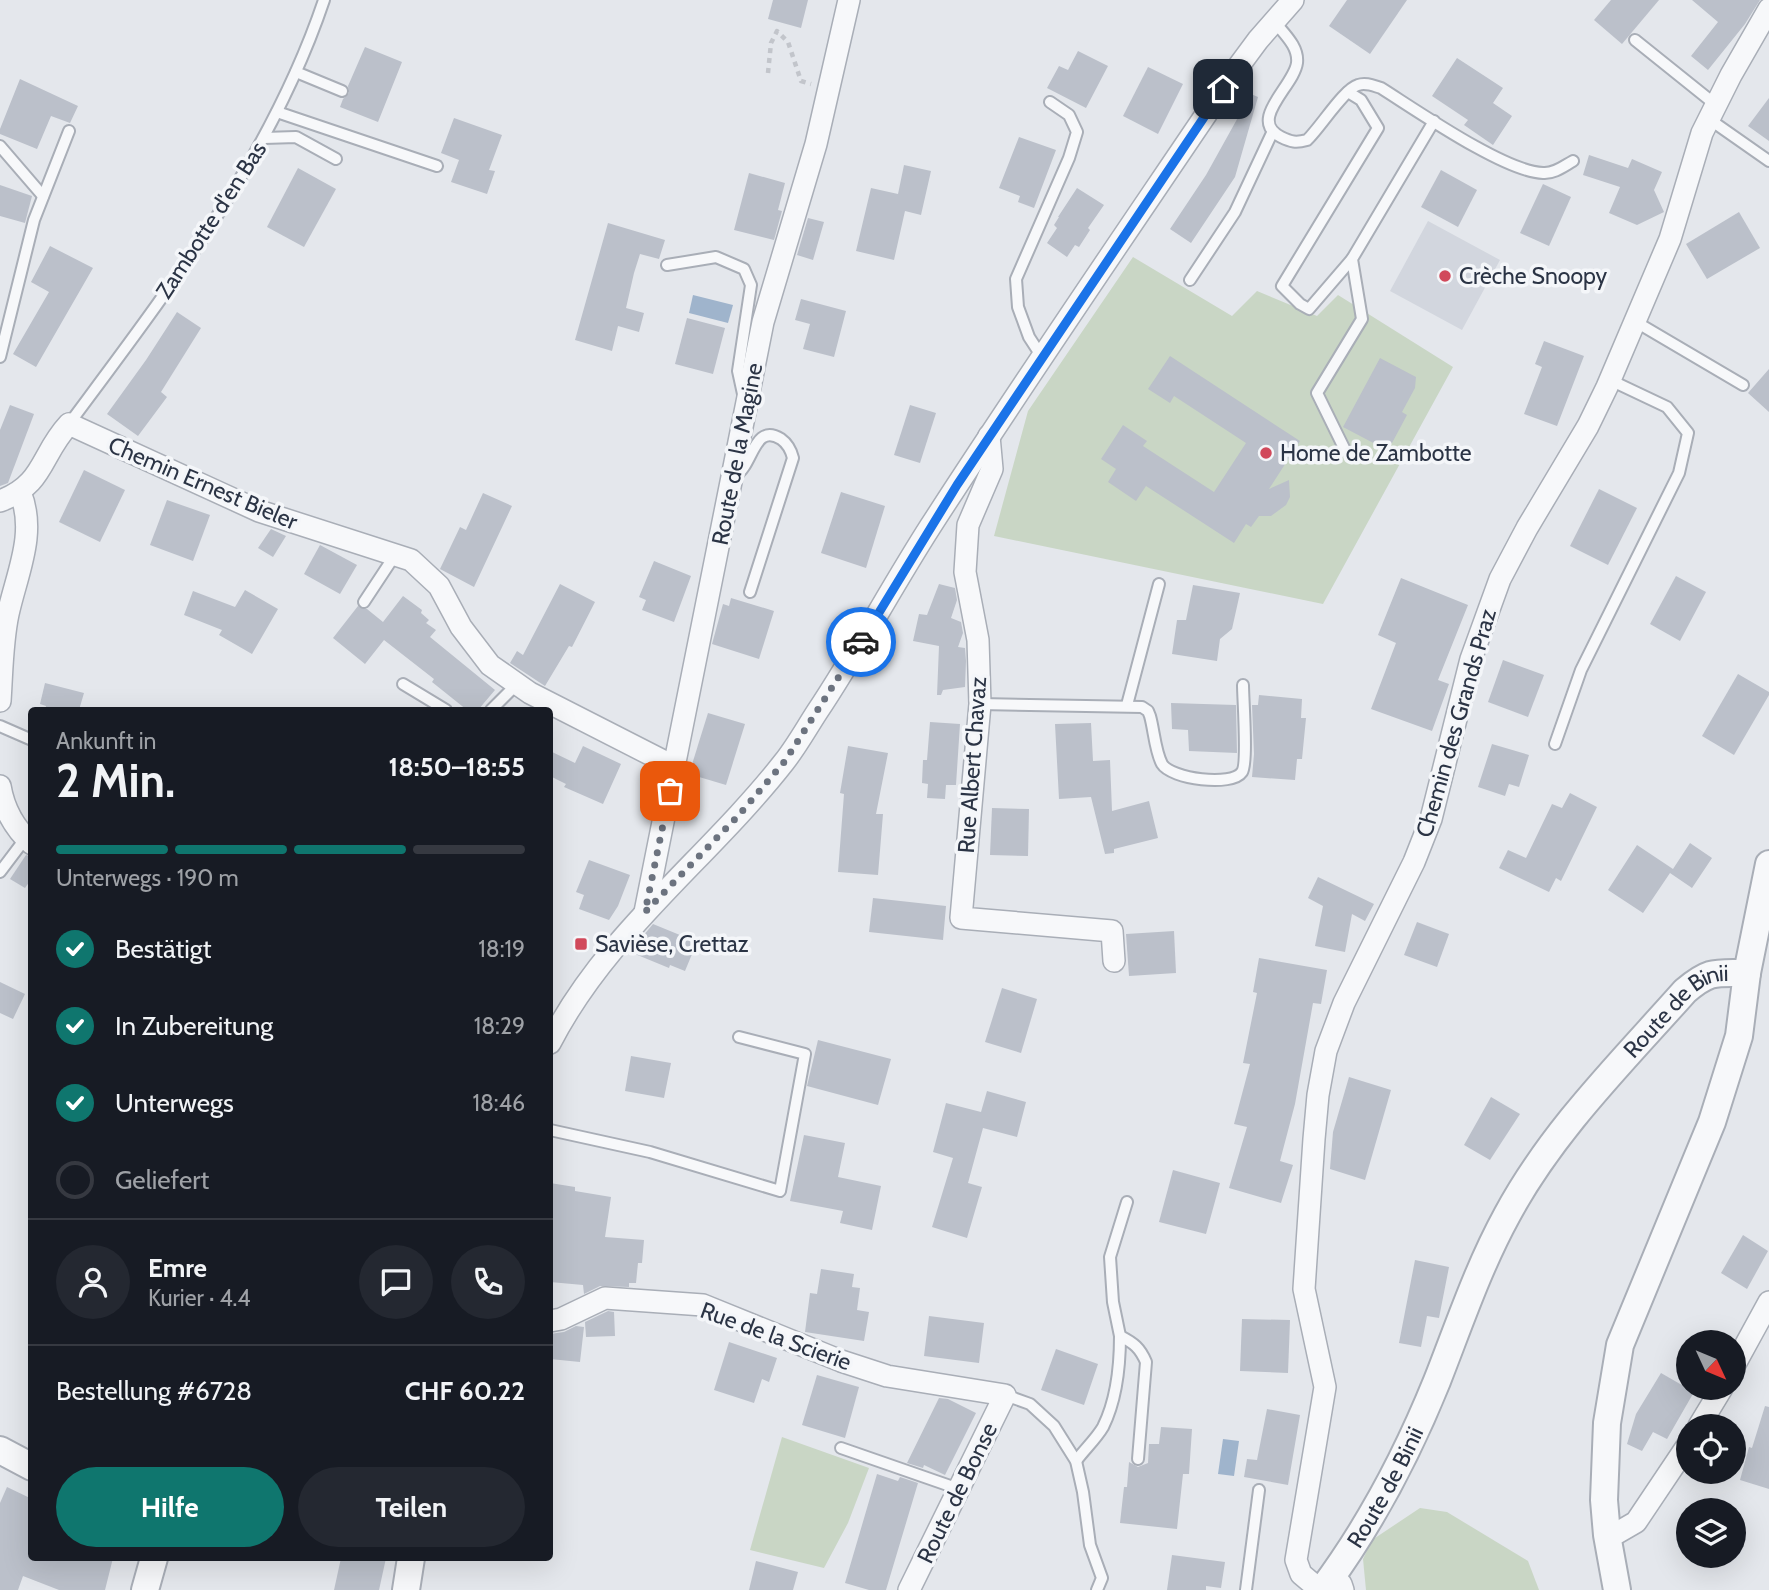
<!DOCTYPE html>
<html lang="de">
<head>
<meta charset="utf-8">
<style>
  body { margin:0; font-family:Cabin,sans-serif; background:#242831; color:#f1f3f6; height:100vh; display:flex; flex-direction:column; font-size:26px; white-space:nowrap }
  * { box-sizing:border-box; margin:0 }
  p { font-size:23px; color:#9ea1a6 }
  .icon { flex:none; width:38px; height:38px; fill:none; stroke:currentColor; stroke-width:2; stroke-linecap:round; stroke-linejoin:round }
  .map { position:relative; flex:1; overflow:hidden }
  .sheet { position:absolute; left:28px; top:707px; width:525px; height:854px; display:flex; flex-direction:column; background:#171b24; border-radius:7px; box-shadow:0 7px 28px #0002 }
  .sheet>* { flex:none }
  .needle { width:46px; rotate:134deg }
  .tools { position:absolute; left:1676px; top:1330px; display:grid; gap:14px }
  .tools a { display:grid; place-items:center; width:70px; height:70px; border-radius:50%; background:#171b24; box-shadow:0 7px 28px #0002; font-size:35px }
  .pin { position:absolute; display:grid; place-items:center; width:60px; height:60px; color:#fff; margin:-30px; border-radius:14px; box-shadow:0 4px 10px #0006 }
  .courier { position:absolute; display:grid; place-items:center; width:70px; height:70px; margin:-35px; border:5px solid #1a73e8; border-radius:50%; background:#fff; color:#222; box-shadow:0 2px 9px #0007 }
  .summary em { font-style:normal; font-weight:700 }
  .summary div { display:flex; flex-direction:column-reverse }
  .summary { display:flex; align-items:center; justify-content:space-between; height:119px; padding:0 28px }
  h1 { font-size:46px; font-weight:700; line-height:52px }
  .bar { display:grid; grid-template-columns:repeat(4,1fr); gap:10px 7px; align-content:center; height:84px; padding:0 28px }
  .bar i { height:9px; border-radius:5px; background:#363941 }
  .bar .current { background:#0f766e }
  .bar p { grid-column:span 4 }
  .line { display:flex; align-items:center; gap:18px; padding:0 28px; border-top:2px solid #363941 }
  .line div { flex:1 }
  .round { display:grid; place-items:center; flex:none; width:74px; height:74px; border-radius:37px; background:#242831 }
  ol { padding:0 28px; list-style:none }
  li { display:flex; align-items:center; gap:21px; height:77px }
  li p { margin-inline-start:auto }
  li .icon { padding:7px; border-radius:50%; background:#0f766e; color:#fff; stroke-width:4 }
  li:last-child { color:#9ea1a6 }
  li i { width:38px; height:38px; border:4px solid #363941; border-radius:50% }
  .action { display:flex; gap:14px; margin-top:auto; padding:14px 28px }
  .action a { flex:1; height:80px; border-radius:42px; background:#0f766e; color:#fff; font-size:28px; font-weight:700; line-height:80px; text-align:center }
  .action a+a { background:#242831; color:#f1f3f6 }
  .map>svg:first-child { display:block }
  .built { fill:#d2d6de }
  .green { fill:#c9d6c5 }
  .water { fill:#9fb4cc }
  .building { fill:#bbc0ca }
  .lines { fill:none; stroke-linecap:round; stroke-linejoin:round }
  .service-casing { stroke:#a9aeb7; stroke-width:14 }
  .minor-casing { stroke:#a9aeb7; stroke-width:24 }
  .tertiary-casing { stroke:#a9aeb7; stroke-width:30 }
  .path { stroke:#c2c5cb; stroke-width:4.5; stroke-dasharray:5 5; stroke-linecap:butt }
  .service { stroke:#f7f8fa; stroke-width:10 }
  .minor { stroke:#f7f8fa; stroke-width:21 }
  .tertiary { stroke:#f7f8fa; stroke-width:26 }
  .done { stroke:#6c737f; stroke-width:7; stroke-dasharray:0 12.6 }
  .route { stroke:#1a73e8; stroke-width:9 }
  .poi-dot { fill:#d1495b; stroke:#f4f6f9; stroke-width:2.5 }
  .labels { text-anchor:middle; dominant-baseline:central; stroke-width:7; stroke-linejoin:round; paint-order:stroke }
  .street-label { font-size:23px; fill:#2b3445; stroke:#f4f6f9 }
  .poi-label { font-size:23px; fill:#2b3445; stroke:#f4f6f9; text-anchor:start }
</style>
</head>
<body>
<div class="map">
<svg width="1769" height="1590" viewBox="0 0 1769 1590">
  <rect width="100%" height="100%" fill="#e4e7ec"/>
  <polygon class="built" points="1428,221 1500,260 1462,330 1390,291"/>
  <g class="green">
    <polygon points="1133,257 1232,316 1257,291 1317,316 1338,295 1453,367 1323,604 994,536 1028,411"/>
    <polygon points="782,1437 869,1468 848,1523 824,1568 750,1550"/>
    <polygon points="1420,1508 1447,1512 1528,1561 1539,1590 1366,1590 1363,1559 1372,1540"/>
  </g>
  <g class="water">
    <polygon points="693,295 733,305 728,323 689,313"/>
    <polygon points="1223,1439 1239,1441 1234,1476 1218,1474"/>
  </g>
  <g class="building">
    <polygon points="773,0 808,0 801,28 768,19"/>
    <polygon points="1347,0 1407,0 1370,54 1329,26"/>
    <polygon points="1611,0 1659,0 1622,44 1594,20"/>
    <polygon points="1692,0 1760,0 1745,24 1708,70 1691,56 1718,22"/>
    <polygon points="365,47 402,62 378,122 340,107 343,99 349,93 348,86"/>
    <polygon points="1078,51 1108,66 1086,108 1047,88 1059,66 1068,70"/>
    <polygon points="1457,58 1503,88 1493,103 1512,116 1493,145 1464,125 1468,120 1432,96"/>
    <polygon points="1148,67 1183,84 1158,134 1123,116"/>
    <polygon points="20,79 78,106 70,123 51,116 37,149 0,134 0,129"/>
    <polygon points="1251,94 1258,97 1235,177 1191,243 1170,229 1206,175"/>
    <polygon points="1769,98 1769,141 1748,126"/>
    <polygon points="454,118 502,135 489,170 495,171 487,194 451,182 459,160 441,153"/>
    <polygon points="1019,137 1056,150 1034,208 1018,202 1020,196 999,188"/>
    <polygon points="1589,155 1628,168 1632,159 1662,172 1654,190 1664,212 1637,225 1609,213 1620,187 1583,175"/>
    <polygon points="904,165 931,171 921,215 905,211 894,260 856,251 871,188 898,194"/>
    <polygon points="298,168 336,189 304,247 267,227"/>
    <polygon points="1441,170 1477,190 1458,227 1421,207"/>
    <polygon points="749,173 785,183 778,210 782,211 774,240 734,230"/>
    <polygon points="1543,184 1571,197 1549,246 1520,233"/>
    <polygon points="0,185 32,196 25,223 0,216"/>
    <polygon points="1077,188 1104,205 1088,228 1090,230 1079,247 1075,245 1067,257 1047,243 1057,228 1054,225 1059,217 1058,217"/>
    <polygon points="1739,212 1760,248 1707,279 1686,244"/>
    <polygon points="808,218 824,222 813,260 797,255"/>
    <polygon points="608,223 665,240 659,259 640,254 634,273 626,308 644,313 639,332 618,326 612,351 575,340"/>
    <polygon points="50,246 93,268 36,367 13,354 49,292 31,282"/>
    <polygon points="801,299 846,311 834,357 803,349 810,324 795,320"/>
    <polygon points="177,312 201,328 161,392 167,397 138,436 107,414 146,360"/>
    <polygon points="687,318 725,328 713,374 675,364"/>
    <polygon points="1544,341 1584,356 1557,426 1524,414 1542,367 1535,364"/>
    <polygon points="1170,356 1300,441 1269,489 1289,480 1290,497 1286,505 1271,516 1259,516 1251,527 1246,524 1234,543 1146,486 1136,501 1108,482 1116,469 1101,459 1123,425 1147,441 1143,446 1214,492 1246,443 1174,396 1170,403 1148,389"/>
    <polygon points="1380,358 1416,377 1415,388 1402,412 1407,415 1392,443 1381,447 1343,427"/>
    <polygon points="1769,369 1769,412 1748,393"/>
    <polygon points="10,405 34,414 8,483 0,486 0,430"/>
    <polygon points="910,405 936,413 920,463 894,455"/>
    <polygon points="84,470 125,490 100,542 59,522"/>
    <polygon points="1599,489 1637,508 1608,565 1570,546"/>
    <polygon points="841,492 885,506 866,568 821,553"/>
    <polygon points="483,493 512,506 474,587 440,569 460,527 466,530"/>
    <polygon points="167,500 210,515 193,561 150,545"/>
    <polygon points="271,529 286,536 273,557 258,548"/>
    <polygon points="320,545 357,565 340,594 304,574"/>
    <polygon points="654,561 691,576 674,622 642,610 646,600 639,597"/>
    <polygon points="1676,576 1706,592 1680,641 1650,624"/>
    <polygon points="1401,578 1468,605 1438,680 1449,684 1432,731 1371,709 1396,643 1378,635"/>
    <polygon points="560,584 595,602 572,647 569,646 545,686 510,663 517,651 523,655"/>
    <polygon points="939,584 955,588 957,600 951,618 961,622 963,633 958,647 965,648 966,661 965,687 943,690 941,695 937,695 939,646 913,641 919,614 927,615"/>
    <polygon points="1193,585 1240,593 1232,629 1220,639 1217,661 1172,654 1177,620 1186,620"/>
    <polygon points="245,590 278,609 252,654 219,635 222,630 184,615 193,591 235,607"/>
    <polygon points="403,596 422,610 421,613 429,620 426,623 436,630 430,637 495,690 478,710 467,710 432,682 434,679 384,640 365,664 333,638 358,606 367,609 383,622"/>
    <polygon points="731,598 774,611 759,659 712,644 723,604 729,606"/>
    <polygon points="1503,660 1544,675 1528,717 1488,702"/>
    <polygon points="1738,674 1769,692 1769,695 1734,755 1702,736"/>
    <polygon points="45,683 84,693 79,710 45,710 46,706 40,704"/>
    <polygon points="1259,695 1302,699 1301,718 1306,718 1302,759 1297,759 1295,780 1252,777 1254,754 1252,705 1258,705"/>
    <polygon points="1171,703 1236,705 1237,753 1189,751 1188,730 1172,729"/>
    <polygon points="708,713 745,724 726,785 689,774"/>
    <polygon points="930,722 960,724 956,785 946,785 945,799 927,798 928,784 922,783 923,760 927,760"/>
    <polygon points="1091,723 1093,761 1110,760 1112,811 1149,801 1158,838 1114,849 1114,853 1105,854 1091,797 1059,799 1055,724"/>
    <polygon points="1492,744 1529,755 1519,787 1509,784 1505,796 1478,787"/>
    <polygon points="583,746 621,764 603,804 564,787 566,784 550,776 550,751 575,763"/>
    <polygon points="848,746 888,753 876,814 883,814 878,875 838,872 844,794 840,793"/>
    <polygon points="1570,793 1597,807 1561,881 1556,878 1549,892 1499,868 1508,850 1526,858 1552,804 1562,808"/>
    <polygon points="992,808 1029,809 1028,856 990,855"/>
    <polygon points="1690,843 1712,858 1692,888 1670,873 1643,913 1608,890 1637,845 1673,869"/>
    <polygon points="26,855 32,857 32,878 25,888 10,879"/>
    <polygon points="589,860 630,875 618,906 609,920 579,909 584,895 576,892"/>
    <polygon points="1318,877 1374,904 1365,921 1352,914 1345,952 1315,946 1323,906 1308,898"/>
    <polygon points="873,898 946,906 943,940 869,932"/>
    <polygon points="1417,922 1449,934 1437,967 1404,955"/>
    <polygon points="653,924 697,942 685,971 670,965 669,968 635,954 643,936"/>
    <polygon points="1174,931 1176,973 1129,976 1126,934"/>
    <polygon points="1259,958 1327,970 1321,1004 1313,1003 1295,1104 1280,1161 1293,1165 1281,1203 1229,1188 1247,1127 1234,1124 1250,1064 1243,1063 1257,993 1253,992"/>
    <polygon points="0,982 25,994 13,1019 0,1013"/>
    <polygon points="1002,988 1037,999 1021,1053 985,1042"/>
    <polygon points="818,1040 891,1059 878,1105 807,1086"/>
    <polygon points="631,1056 671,1063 664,1098 625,1091"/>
    <polygon points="1349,1077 1391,1090 1365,1180 1330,1169 1333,1132"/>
    <polygon points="987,1091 1026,1102 1017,1137 983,1128 968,1183 982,1187 967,1238 932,1227 953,1158 933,1152 946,1103 981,1112"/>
    <polygon points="1491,1097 1520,1114 1490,1160 1464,1145"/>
    <polygon points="804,1135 845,1143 838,1177 881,1186 872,1230 840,1223 843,1211 790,1201"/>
    <polygon points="1173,1170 1220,1183 1206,1234 1159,1222"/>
    <polygon points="550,1183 575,1187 575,1191 611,1197 605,1237 644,1240 642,1263 638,1263 636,1283 629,1283 629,1287 600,1286 584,1294 583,1285 550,1282"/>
    <polygon points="1743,1235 1768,1251 1747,1289 1721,1273"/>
    <polygon points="1415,1260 1449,1267 1439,1318 1427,1316 1421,1347 1399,1343"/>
    <polygon points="821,1269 854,1274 852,1287 860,1288 857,1310 869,1312 864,1341 805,1332 810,1293 817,1294"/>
    <polygon points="608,1311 614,1312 615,1336 586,1337 585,1322"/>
    <polygon points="929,1316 984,1323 979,1363 924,1356"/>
    <polygon points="1242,1319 1290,1320 1288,1373 1240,1371"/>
    <polygon points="576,1326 584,1327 580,1362 550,1359 550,1334 564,1332"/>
    <polygon points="729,1342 777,1358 769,1382 762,1379 754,1403 714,1390"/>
    <polygon points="1056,1349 1098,1364 1084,1405 1041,1390"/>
    <polygon points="1661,1373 1694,1392 1667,1439 1653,1432 1642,1451 1627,1444 1636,1414"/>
    <polygon points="817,1375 859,1387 845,1438 802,1425"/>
    <polygon points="939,1398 948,1399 976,1413 945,1475 924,1465 923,1468 907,1463"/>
    <polygon points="1765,1406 1769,1407 1769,1489 1740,1480 1749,1447 1752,1448"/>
    <polygon points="1267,1409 1300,1415 1288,1485 1244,1477 1247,1459 1257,1460"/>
    <polygon points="1161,1427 1192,1429 1189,1474 1183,1474 1177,1529 1120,1523 1124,1487 1127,1487 1129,1462 1138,1467 1148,1463 1149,1444 1159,1444"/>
    <polygon points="877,1474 898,1481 900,1477 918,1483 886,1590 869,1590 845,1583"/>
    <polygon points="7,1487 32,1499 32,1558 113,1558 105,1590 59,1590 23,1576 18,1590 0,1590 0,1503"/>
    <polygon points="1172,1555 1225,1562 1221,1588 1206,1586 1206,1590 1167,1590"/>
    <polygon points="341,1558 386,1558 379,1590 334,1590"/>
    <polygon points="756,1561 798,1572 793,1590 749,1590"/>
  </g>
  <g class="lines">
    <defs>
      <g id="service">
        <path d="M1274 21C1283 33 1299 46 1297 63 1294 86 1247 120 1281 137 1291 142 1296 143 1307 140 1320 128 1344 89 1358 85 1366 82 1374 86 1381 88 1416 110 1505 172 1543 173 1554 174 1564 166 1573 161"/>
        <polyline points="1635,40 1716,105"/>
        <polyline points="296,72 342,91"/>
        <polyline points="1348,92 1361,100 1378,128 1282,286 1300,304 1309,309 1352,259"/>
        <polyline points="277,112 437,166"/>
        <polyline points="1709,119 1769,161"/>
        <polyline points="264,138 296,137 336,159"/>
        <polyline points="0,146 43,196"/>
        <polyline points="667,265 716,257 744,269 751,285 738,371 743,394"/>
        <polyline points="1190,280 1235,212 1272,133"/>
        <polyline points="1636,322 1743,385"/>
        <polyline points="0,357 34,220 69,131"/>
        <polyline points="1042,357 1029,337 1018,307 1016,279 1069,158 1077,132 1069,115 1050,102"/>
        <path d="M69 424C167 292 271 158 324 0"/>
        <polyline points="1345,450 1317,393 1362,319 1352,259 1434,121"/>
        <path d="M736 475C753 465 754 422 781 439 788 444 791 450 793 458L750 592"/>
        <polyline points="364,602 395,555"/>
        <polyline points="403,684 446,710"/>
        <path d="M980 704 1142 707 1148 711 1150 716C1154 730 1155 751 1162 764 1171 779 1232 787 1242 772 1248 763 1243 699 1243 685"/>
        <polyline points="1127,705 1159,584"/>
        <polyline points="491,710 517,684"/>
        <polyline points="0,726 32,740"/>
        <polyline points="1555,744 1581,670 1679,473 1688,433 1667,407 1610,380"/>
        <polyline points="0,872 25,839"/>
        <polyline points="550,1130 650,1152 780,1191 805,1054 739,1037"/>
        <polyline points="1120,1336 1113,1302 1110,1257 1127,1202"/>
        <polyline points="1005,1395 1030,1404 1054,1426 1076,1461 1083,1492 1090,1545 1102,1578 1097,1590"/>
        <polyline points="841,1448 959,1489"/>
        <path d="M1076 1461C1084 1450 1096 1439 1103 1427 1117 1399 1120 1367 1120 1336 1134 1343 1140 1348 1146 1362L1138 1459"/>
        <polyline points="1246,1590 1259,1490"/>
      </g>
      <g id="minor">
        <polyline points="989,436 992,469 968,525 965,572 978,640 980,704 961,918 1112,931 1114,961"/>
        <path d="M0 501C45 484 40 455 69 424L259 511 411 560 439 586 461 627 490 665 530 693 675 767"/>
        <path d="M0 701C2 672 2 642 8 614 17 573 37 533 20 492"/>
        <path d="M0 786C4 810 14 828 32 844"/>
        <polyline points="645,912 763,322 816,144 849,0"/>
        <path d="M550 1043C607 932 708 859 784 762 796 747 806 729 817 712 857 652 891 588 930 527 1030 372 1135 220 1238 67L1258 40 1293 0"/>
        <polyline points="550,1321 561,1319 605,1298 703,1305 841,1361 887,1376 1005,1395 909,1590"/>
        <polyline points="1734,1366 1769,1302"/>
        <polyline points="1699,1426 1722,1388"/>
        <polyline points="1607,1535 1617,1533 1636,1522 1689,1443"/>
        <polyline points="1332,1576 1341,1584 1343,1590"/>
        <polyline points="1320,1590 1301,1574 1296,1560 1325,1387 1304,1289 1314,1139 1318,1095 1326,1051 1344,1003 1414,862 1431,819 1471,659 1500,579 1527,528 1588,426 1607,387 1670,239 1702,133 1731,75 1769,9"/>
      </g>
      <g id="tertiary">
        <polyline points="0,1450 32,1467"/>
        <polyline points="145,1590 154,1558"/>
        <polyline points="406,1590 411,1558"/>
        <path id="s1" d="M1322 1590C1369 1527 1407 1455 1437 1381 1459 1325 1478 1268 1507 1215 1552 1131 1622 1062 1685 991 1710 970 1715 973 1747 973"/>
        <polyline points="1617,1590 1607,1535 1604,1500 1607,1423 1620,1345 1712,1122 1739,1036 1747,973 1769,864"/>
      </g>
    </defs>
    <use href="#service" class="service-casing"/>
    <use href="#minor" class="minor-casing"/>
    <use href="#tertiary" class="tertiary-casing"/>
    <polyline class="path" points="768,73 771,43 777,31 788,42 801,81 811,84"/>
    <use href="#service" class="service"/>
    <use href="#minor" class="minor"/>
    <use href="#tertiary" class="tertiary"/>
  </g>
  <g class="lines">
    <polyline class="done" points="670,791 645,912 738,816 785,761 861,642"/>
    <polyline class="route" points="861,642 957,485 1223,89"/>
  </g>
  <g class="poi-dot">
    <circle cx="1445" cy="276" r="7"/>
    <circle cx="1266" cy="453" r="7"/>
    <rect x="574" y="937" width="14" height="14" rx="3.5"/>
  </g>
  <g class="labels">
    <g class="street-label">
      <text transform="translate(211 220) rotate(-57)">Zambotte d'en Bas</text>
      <text transform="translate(737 454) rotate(-79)">Route de la Magine</text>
      <text transform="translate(203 483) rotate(23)">Chemin Ernest Bieler</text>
      <text transform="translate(1456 723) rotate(-74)">Chemin des Grands Praz</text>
      <text transform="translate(972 765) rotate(-86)">Rue Albert Chavaz</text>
      <text stroke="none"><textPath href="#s1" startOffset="688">Route de Binii</textPath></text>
      <text transform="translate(776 1336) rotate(20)">Rue de la Scierie</text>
      <text stroke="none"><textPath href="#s1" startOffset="121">Route de Binii</textPath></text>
      <text transform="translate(957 1493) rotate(-64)">Route de Bonse</text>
    </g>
    <g class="poi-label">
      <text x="1459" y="276">Crèche Snoopy</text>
      <text x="1280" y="453">Home de Zambotte</text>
      <text x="595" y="944">Savièse, Crettaz</text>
    </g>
  </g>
</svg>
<div class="tools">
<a><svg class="needle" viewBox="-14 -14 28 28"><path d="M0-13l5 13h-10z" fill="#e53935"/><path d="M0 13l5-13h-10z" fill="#9ea1a6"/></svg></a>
<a><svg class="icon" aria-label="locate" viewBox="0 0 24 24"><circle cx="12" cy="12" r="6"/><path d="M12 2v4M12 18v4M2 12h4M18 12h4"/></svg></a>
<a><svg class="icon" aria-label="layers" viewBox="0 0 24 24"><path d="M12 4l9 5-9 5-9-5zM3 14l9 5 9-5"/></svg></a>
</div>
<div class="pin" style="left:670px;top:791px;background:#ea580c"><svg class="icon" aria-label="bag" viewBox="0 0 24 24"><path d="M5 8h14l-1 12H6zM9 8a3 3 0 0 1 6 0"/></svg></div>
<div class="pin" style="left:1223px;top:89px;background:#1f2937"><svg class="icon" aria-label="home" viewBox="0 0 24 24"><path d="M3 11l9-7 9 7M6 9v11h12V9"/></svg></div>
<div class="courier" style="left:861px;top:642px"><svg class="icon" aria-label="car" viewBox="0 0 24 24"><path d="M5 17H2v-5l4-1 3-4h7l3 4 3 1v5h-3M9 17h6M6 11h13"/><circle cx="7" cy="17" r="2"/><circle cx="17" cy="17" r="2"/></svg></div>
<section class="sheet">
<div class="summary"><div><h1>2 Min.</h1><p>Ankunft in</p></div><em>18:50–18:55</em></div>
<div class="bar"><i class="current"></i><i class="current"></i><i class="current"></i><i></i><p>Unterwegs · 190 m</p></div>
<ol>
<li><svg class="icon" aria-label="check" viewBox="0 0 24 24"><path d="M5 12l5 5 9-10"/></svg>Bestätigt<p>18:19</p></li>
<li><svg class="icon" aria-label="check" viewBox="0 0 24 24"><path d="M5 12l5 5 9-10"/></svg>In Zubereitung<p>18:29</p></li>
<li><svg class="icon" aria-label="check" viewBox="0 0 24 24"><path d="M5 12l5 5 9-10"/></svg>Unterwegs<p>18:46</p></li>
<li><i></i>Geliefert</li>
</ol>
<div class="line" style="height:126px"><a class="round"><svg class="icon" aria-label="person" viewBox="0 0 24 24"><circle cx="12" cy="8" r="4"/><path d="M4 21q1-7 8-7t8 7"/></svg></a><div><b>Emre</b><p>Kurier · 4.4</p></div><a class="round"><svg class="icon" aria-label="chat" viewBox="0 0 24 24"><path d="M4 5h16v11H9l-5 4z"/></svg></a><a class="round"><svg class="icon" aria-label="phone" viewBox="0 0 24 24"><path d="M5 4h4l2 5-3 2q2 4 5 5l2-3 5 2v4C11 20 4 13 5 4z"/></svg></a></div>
<div class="line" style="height:91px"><div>Bestellung #6728</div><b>CHF 60.22</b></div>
<div class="action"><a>Hilfe</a><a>Teilen</a></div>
</section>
</div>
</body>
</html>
